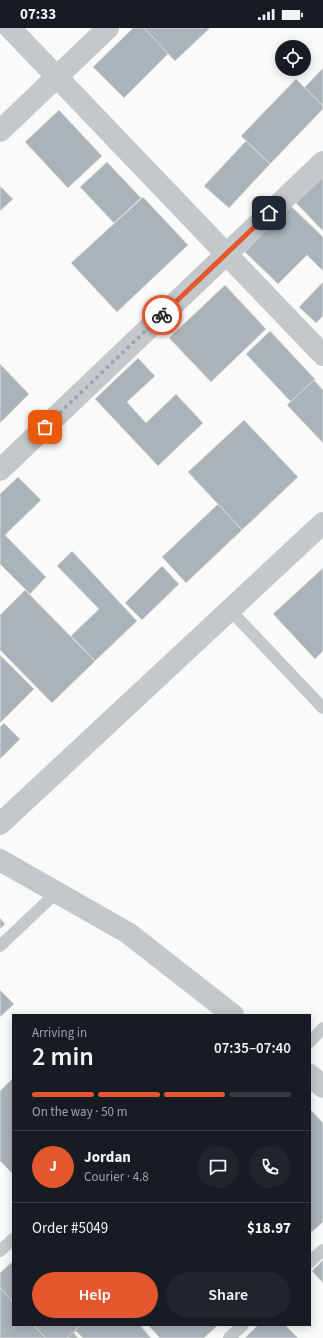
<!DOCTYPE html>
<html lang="en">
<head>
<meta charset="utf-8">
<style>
  body { margin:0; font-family:"Source Sans 3",sans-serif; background:#20242c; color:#f1f3f6; height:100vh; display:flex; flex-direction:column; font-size:15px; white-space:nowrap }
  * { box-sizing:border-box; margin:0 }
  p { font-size:13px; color:#9ea1a6 }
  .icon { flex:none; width:22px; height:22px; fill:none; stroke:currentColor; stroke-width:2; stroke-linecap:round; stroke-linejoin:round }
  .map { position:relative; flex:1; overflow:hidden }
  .drawer { position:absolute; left:12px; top:986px; width:299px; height:312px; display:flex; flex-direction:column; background:#171b24; border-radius:0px; box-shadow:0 2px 10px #0003 }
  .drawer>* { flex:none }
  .fabs { position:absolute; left:275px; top:12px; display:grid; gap:8px }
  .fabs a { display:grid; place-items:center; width:36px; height:36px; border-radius:50%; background:#171b24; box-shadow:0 2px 10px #0003; font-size:20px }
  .pin { position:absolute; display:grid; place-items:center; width:34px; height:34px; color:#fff; margin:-17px; border-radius:8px; box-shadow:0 2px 6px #0006 }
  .courier { position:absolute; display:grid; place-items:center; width:40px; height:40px; margin:-20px; border:3px solid #e4572e; border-radius:50%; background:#fff; color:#222; box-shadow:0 1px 5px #0007 }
  .head em { font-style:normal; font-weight:600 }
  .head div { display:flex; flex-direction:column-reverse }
  .head { display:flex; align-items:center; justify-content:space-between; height:68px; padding:0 20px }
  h1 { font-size:26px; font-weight:600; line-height:30px }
  .bar { display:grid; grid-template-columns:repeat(4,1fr); gap:6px 4px; align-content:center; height:48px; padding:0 20px }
  .bar i { height:5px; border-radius:3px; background:#363941 }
  .bar .on { background:#e4572e }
  .bar p { grid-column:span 4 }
  .line { display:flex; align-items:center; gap:10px; padding:0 20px; border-top:1px solid #363941 }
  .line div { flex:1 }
  .round { display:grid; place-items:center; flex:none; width:42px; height:42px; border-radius:21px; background:#20242c }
  .action { display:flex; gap:8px; margin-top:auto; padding:8px 20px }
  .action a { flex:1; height:46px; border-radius:24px; background:#e4572e; color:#fff; font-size:16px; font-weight:600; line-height:46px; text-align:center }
  .action a+a { background:#20242c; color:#f1f3f6 }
  .status { display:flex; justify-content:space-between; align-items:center; height:28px; padding:0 20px; background:#171b24; direction:ltr }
  .status svg { height:11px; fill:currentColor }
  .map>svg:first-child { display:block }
  .building { fill:#aab3b9; stroke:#dcdcda }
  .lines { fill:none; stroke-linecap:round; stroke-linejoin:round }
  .service { stroke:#c3c8cc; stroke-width:12 }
  .minor { stroke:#c3c8cc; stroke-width:22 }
  .done { stroke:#99a4ac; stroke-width:4; stroke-dasharray:0 7.2 }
  .route { stroke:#e4572e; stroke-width:5 }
</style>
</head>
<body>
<div class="status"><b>07:33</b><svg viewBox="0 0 49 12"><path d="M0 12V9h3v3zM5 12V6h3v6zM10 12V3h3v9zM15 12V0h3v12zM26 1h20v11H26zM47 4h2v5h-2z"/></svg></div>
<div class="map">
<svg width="323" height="1310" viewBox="0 0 323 1310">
  <rect width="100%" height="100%" fill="#fafaf8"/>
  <g class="building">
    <polygon points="133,0 144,0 169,25 124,70 93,39"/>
    <polygon points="144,0 210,0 175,33"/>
    <polygon points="323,40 323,78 304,60"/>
    <polygon points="296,51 323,78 323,81 270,136 241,108"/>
    <polygon points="59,82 102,128 68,160 25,114"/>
    <polygon points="246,113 270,136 229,180 204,158"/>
    <polygon points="107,134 141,170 114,195 80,159"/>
    <polygon points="323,149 323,203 296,175"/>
    <polygon points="0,158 13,171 0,183"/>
    <polygon points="143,169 188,217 117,284 71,235"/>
    <polygon points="290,177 323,209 323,243 307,227 278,256 245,224"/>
    <polygon points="323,254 323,288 316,295 299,279"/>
    <polygon points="225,257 266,301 211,354 169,310"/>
    <polygon points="270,303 315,351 291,374 246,326"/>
    <polygon points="138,330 155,348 127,374 146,395 176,366 203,395 158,438 95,371"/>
    <polygon points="0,336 29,366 0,395"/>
    <polygon points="314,352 323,362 323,415 287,377"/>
    <polygon points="244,392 298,449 242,502 188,444"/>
    <polygon points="18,449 41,472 5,507 46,549 30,566 0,536 0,466"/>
    <polygon points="218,476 242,502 186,555 162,529"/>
    <polygon points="72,523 137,593 95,633 71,608 99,581 57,538"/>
    <polygon points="162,538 179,556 142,592 125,575"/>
    <polygon points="323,540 323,623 315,631 273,586"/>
    <polygon points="25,562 95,633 52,675 0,622 0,587"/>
    <polygon points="0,627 34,661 0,695"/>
    <polygon points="4,695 20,711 0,731 0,699"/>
    <polygon points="0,890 5,896 0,901"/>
    <polygon points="0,962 14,976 0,989"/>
    <polygon points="13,1050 13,1146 0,1133 0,1063"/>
    <polygon points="311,1082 323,1095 323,1194 312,1204 310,1201 310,1083"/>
    <polygon points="323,1232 323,1255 312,1243"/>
    <polygon points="13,1233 13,1275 0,1261 0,1245"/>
    <polygon points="0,1260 13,1274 13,1297 34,1297 46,1310 0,1310"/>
    <polygon points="33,1297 82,1297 68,1310 46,1310"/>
    <polygon points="81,1297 140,1297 151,1310 83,1310 75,1302"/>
    <polygon points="148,1297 218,1297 204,1310 160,1310"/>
    <polygon points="258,1297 285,1297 298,1310 245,1310"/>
    <polygon points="73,1304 78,1310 67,1310"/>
  </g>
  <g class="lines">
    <g class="service">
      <polyline points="230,582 323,680"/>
      <polyline points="0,918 57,864"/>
      <polyline points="310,1014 323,1000"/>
      <polyline points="0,1223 13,1211"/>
      <polyline points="310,1234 323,1222"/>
      <polyline points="229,1310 243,1297"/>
    </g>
    <g class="minor">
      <polyline points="10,0 323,327"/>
      <polyline points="0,103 108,0"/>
      <polyline points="0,442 323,134"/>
      <polyline points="0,796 323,495"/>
      <polyline points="0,832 128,905 233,987"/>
      <polyline points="310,1047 323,1059"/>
    </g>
  </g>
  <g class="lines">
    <polyline class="done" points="45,399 162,287"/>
    <polyline class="route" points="162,287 269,185"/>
  </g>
</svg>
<div class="fabs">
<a><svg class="icon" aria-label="locate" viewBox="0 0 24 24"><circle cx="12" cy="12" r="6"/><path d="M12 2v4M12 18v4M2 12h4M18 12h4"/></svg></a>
</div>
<div class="pin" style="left:45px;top:399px;background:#ea580c"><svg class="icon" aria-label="bag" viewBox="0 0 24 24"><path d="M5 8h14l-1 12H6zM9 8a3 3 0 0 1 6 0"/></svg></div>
<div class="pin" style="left:269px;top:185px;background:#1f2937"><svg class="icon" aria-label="home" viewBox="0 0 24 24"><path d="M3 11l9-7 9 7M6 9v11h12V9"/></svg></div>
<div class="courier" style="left:162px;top:287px"><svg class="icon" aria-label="bike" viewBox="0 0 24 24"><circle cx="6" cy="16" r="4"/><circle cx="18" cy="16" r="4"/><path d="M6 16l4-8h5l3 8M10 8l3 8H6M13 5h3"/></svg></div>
<section class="drawer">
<div class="head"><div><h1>2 min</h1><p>Arriving in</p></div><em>07:35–07:40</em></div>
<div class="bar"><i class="on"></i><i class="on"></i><i class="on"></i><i></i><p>On the way · 50 m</p></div>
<div class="line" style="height:72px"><b class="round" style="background:#e4572e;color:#fff">J</b><div><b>Jordan</b><p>Courier · 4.8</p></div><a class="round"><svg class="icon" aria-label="chat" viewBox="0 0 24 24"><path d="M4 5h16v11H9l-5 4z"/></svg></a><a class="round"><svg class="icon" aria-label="phone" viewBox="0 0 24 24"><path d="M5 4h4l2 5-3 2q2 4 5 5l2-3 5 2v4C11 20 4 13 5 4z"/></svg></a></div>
<div class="line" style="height:52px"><div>Order #5049</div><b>$18.97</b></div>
<div class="action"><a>Help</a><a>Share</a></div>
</section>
</div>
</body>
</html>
